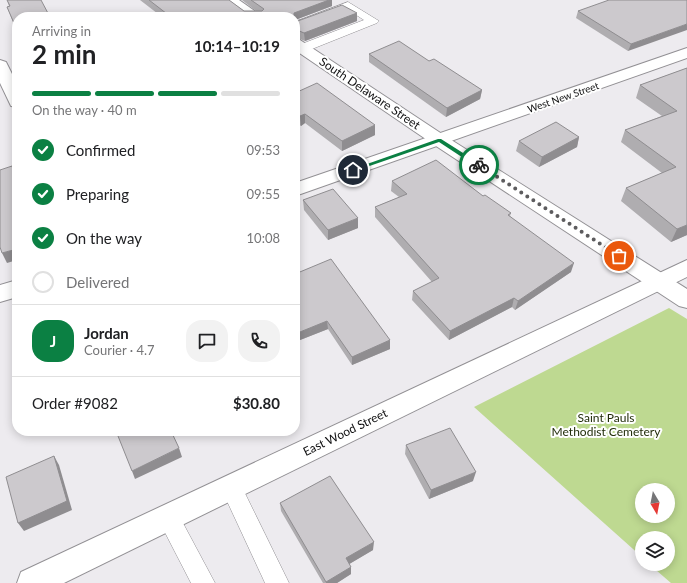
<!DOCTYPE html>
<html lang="en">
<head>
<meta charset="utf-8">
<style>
  body { margin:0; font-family:Lato,sans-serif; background:#f2f2f2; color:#202124; height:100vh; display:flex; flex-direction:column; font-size:15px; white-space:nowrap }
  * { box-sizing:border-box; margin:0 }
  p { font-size:13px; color:#757577 }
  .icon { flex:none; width:22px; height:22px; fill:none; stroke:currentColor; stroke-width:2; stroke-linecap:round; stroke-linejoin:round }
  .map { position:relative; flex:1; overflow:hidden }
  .details { position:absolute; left:12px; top:12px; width:288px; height:424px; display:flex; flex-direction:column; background:#fff; border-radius:16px; box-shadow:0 2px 10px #0003 }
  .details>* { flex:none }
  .needle { width:26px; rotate:170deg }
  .controls { position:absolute; left:635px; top:483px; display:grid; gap:8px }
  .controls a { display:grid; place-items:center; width:40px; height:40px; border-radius:50%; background:#fff; box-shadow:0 2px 10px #0003; font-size:20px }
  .pin { position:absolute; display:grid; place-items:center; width:34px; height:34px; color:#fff; margin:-17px; border:2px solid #fff; border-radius:50%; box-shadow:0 1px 4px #0007 }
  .courier { position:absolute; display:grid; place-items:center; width:40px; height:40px; margin:-20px; border:3px solid #0b8043; border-radius:50%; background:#fff; color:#222; box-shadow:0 1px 5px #0007 }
  .head em { font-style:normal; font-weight:700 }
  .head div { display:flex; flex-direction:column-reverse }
  .head { display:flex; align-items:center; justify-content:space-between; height:68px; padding:0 20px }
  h1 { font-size:26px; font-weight:700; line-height:30px }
  .bar { display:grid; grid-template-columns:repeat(4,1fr); gap:6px 4px; align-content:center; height:48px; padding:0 20px }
  .bar i { height:5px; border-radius:3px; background:#e0e0e0 }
  .bar .current { background:#0b8043 }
  .bar p { grid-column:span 4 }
  .line { display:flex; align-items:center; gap:10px; padding:0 20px; border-top:1px solid #e0e0e0 }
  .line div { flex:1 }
  .round { display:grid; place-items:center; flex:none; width:42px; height:42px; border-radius:16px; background:#f2f2f2 }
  ol { padding:0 20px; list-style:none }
  li { display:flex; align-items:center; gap:12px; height:44px }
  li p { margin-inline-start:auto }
  li .icon { padding:4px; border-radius:50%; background:#0b8043; color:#fff; stroke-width:4 }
  li:last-child { color:#757577 }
  li i { width:22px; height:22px; border:2px solid #e0e0e0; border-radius:50% }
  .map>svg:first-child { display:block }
  .green { fill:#bed991; fill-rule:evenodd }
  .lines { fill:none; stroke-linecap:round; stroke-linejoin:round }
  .service-casing { stroke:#929094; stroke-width:1 }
  .minor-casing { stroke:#929094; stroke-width:2 }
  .secondary-casing { stroke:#929094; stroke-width:2 }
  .service { fill:#fff; fill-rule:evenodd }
  .minor { fill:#fff; fill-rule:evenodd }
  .secondary { fill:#fff; fill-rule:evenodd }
  .wall { fill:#afadb0 }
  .shaded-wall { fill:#8f8d90 }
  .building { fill:#ccc9cd; stroke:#8f8d90 }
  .route { fill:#0b8043 }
  .done { stroke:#5d5c5e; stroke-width:4; stroke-dasharray:0 7.2 }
  .labels { text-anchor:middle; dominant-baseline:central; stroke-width:4; stroke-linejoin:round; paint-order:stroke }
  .far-street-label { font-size:10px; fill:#0f0f10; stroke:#fff }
  .street-label { font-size:12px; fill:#0f0f10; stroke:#fff }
  .park-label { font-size:12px; fill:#232e0b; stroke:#fff }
</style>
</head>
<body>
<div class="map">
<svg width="687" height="583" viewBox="0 0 687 583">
  <rect width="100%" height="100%" fill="#edebef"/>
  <path class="green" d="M669 308 687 319V583H671L649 564H668V538H642V557L474 407ZM642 490H668V516H642Z"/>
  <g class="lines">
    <defs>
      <g id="service">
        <polygon points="348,2 379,21 377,23 307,51 299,51 297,48 299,45 364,20 347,9 295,29 295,22"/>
        <polygon points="231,476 238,479 289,583 265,583 220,486 224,479"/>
        <polygon points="168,507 176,510 215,583 191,583 157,517 160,510"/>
      </g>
      <g id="minor">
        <polygon points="687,48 687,58 295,196 295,183"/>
        <polygon points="0,60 6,62 17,84 17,107 11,106 0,83"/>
        <polygon points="687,260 687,277 64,583 17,583 21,572"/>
        <polygon points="17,280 17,297 0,302 0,285"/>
      </g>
      <g id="secondary">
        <polygon points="222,0 239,0 263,17 246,17"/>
        <polygon points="295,38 300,40 445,136 687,289 687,308 679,306 433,144 295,50"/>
      </g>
    </defs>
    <use href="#service" class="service-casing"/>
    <use href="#minor" class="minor-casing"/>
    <use href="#secondary" class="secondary-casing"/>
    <use href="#service" class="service"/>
    <use href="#minor" class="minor"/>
    <use href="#secondary" class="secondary"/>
  </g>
  <g class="wall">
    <polygon points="7,0 35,0 17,17 17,32 7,7 9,6"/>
    <polygon points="140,0 229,0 244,11 256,11 242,0 332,0 332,6 295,20 295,17 162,17"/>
    <polygon points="687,0 628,51 576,18 578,11"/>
    <polygon points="357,13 357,21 305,41 295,37 295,22"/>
    <polygon points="369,54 429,61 482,90 480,99 446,117 369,62"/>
    <polygon points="687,68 687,235 671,242 621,201 626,188 662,173 621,142 625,130 662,116 636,98 640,85"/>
    <polygon points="295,93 375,125 375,135 342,151 305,123 301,126 295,122"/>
    <polygon points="579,137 577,147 539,167 516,151 519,141"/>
    <polygon points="392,181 483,196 511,213 510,216 571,272 515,310 512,307 449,340 412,300 413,291 432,282 375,217 375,207 399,197 391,191"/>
    <polygon points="303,200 358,228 328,240 304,210"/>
    <polygon points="295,274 390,340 390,349 352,365 328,329 295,342"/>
    <polygon points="406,445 473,481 429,499 405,454"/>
    <polygon points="280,503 373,550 349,564 351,574 337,583 323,583 281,511"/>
  </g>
  <g class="shaded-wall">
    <polygon points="329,0 332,0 332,6 295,20 295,17 294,17 294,13"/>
    <polygon points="357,13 357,21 305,41 304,33"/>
    <polygon points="687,24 687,30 628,51 631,44"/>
    <polygon points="482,90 480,99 446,117 447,108"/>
    <polygon points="305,114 305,123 301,126 300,116"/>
    <polygon points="375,125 375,135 342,151 342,141"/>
    <polygon points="579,137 577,147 539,167 542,157"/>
    <polygon points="12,166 17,178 17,183"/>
    <polygon points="358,218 358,228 328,240 328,230"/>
    <polygon points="687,225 687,235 671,242 677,229"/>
    <polygon points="17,249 17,260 7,263 2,253"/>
    <polygon points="574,263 571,272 515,310 518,301"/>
    <polygon points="514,298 512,307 449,340 450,331"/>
    <polygon points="327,321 328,329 295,342 295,334"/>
    <polygon points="390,340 390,349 352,365 352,357"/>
    <polygon points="224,431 233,431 224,435"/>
    <polygon points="179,448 182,457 135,479 132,471"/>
    <polygon points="54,456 59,465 72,510 24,531 18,523"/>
    <polygon points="476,472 473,481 429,499 431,490"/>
    <polygon points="374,542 373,550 346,566 346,558"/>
    <polygon points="351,567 351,574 337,583 326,583 326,582"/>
  </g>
  <g class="building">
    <polygon points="7,0 41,0 50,17 17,17 17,30 7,7 10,6"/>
    <polygon points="149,0 229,0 244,11 262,11 264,9 251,0 329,0 294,13 294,17 171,17"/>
    <polygon points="609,0 687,0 687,24 631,44 578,11"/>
    <polygon points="342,5 357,13 304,33 295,29 295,22"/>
    <polygon points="399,41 429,61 434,59 482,90 447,108 369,54"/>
    <polygon points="687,68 687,225 677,229 626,188 676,167 625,130 677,111 640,85"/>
    <polygon points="317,83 375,125 342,141 305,114 300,116 295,112 295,93"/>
    <polygon points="556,122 579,137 542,157 519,141"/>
    <polygon points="436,160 483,196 485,195 511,213 508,215 574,263 518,301 514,298 450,331 413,291 439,278 375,207 407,194 392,181"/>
    <polygon points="12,166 17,183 17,249 2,253 0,247 0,170"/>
    <polygon points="333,189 358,218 328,230 303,200"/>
    <polygon points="331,259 390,340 352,357 327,321 295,334 295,274"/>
    <polygon points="450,428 476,472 431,490 406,445"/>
    <polygon points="116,431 171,431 179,448 132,471"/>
    <polygon points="54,456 67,501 18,523 6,477"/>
    <polygon points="330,476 374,542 346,558 351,567 326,582 280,503"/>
  </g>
  <polygon class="route" points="438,139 441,139 482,165 477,167 439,142 355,171 350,170"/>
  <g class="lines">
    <polyline class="done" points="479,165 619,256"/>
  </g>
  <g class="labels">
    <g class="far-street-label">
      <text transform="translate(563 97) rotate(-19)">West New Street</text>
    </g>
    <g class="street-label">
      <text transform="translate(370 93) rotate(34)">South Delaware Street</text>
      <text transform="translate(345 432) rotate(-26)">East Wood Street</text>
    </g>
    <g class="park-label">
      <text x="606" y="417">Saint Pauls<tspan x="606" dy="14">Methodist Cemetery</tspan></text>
    </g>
  </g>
</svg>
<div class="controls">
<a><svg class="needle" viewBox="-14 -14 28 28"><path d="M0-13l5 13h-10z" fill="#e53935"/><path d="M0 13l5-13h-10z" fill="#757577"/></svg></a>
<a><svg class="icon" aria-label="layers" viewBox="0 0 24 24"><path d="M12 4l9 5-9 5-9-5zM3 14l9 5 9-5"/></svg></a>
</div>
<div class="pin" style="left:619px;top:256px;background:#ea580c"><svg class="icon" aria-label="bag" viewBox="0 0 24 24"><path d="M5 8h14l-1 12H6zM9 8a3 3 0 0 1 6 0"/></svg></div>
<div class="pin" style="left:353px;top:170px;background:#1f2937"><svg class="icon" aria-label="home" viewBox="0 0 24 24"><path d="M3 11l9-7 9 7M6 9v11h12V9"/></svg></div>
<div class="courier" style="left:479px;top:165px"><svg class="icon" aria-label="bike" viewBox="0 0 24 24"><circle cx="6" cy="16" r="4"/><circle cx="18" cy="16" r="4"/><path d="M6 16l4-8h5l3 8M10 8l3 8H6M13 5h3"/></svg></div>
<section class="details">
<div class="head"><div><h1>2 min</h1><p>Arriving in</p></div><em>10:14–10:19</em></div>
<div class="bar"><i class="current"></i><i class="current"></i><i class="current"></i><i></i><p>On the way · 40 m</p></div>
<ol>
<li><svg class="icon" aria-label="check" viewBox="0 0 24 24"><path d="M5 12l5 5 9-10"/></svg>Confirmed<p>09:53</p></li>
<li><svg class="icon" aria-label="check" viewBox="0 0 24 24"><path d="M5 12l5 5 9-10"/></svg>Preparing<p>09:55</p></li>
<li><svg class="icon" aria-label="check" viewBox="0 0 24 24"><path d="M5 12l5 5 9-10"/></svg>On the way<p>10:08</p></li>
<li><i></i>Delivered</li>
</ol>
<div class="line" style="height:72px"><b class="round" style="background:#0b8043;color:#fff">J</b><div><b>Jordan</b><p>Courier · 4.7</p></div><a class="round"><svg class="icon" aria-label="chat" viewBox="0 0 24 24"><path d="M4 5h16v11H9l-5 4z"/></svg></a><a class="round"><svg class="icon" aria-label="phone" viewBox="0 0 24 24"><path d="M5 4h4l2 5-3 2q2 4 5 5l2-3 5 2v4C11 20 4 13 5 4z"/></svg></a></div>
<div class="line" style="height:52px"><div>Order #9082</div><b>$30.80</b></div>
</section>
</div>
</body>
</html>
